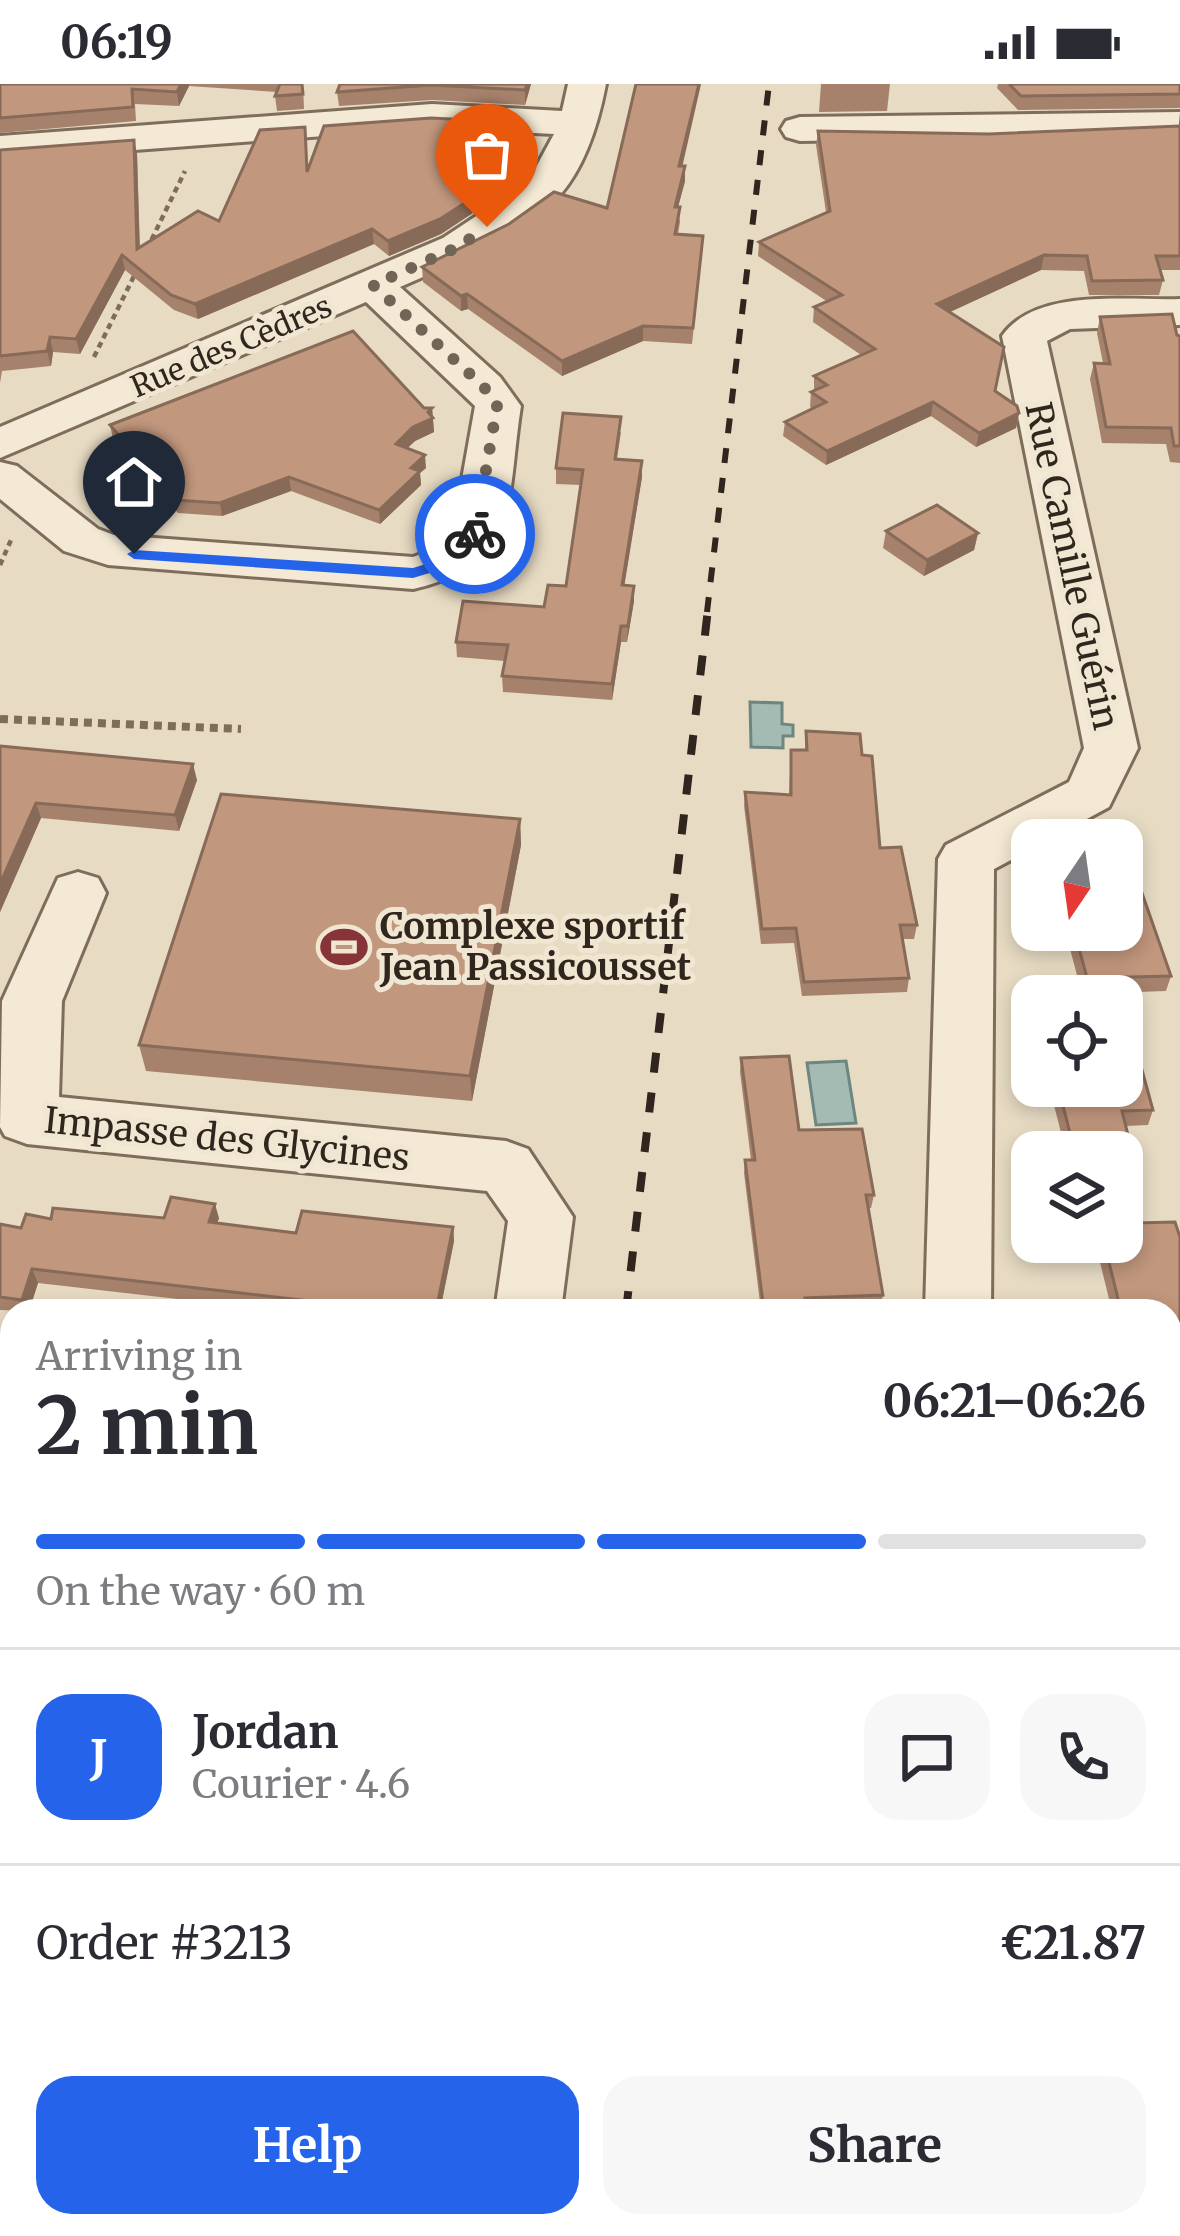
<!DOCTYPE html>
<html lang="en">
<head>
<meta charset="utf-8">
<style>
  body { margin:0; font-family:Merriweather,serif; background:#f7f7f7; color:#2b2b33; height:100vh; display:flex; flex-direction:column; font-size:45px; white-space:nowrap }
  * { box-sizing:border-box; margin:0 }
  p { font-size:39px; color:#7c7c81 }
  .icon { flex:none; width:66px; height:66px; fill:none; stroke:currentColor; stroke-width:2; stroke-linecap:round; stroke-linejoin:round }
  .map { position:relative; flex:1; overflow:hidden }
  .side { position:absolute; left:0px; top:1215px; width:1182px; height:939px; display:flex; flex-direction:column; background:#fff; border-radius:36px 36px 0 0; box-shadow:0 6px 18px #0003 }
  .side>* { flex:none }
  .needle { width:78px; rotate:193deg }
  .tools { position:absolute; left:1011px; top:735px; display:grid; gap:24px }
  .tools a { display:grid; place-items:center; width:132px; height:132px; border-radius:24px; background:#fff; box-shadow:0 6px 18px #0003; font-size:60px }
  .pin { position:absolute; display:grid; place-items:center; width:102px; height:102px; color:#fff; margin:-123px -51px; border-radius:50% 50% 50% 0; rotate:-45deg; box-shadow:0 0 12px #0007 }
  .pin .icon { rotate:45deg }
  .courier { position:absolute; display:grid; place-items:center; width:120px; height:120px; margin:-60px; border:9px solid #2563eb; border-radius:50%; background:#fff; color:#222; box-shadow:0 3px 15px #0007 }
  .headline em { font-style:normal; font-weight:700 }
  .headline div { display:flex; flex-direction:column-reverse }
  .headline { display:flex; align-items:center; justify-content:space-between; height:204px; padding:0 36px }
  h1 { font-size:78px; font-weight:700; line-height:90px }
  .bar { display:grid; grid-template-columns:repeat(4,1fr); gap:18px 12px; align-content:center; height:144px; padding:0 36px }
  .bar i { height:15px; border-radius:9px; background:#e1e1e2 }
  .bar .current { background:#2563eb }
  .bar p { grid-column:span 4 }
  .line { display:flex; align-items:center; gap:30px; padding:0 36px; border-top:3px solid #e1e1e2 }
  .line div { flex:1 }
  .round { display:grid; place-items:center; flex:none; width:126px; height:126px; border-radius:36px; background:#f7f7f7 }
  .primary-button { display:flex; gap:24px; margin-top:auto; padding:24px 36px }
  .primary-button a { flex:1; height:138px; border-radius:36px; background:#2563eb; color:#fff; font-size:48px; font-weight:700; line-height:138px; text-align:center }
  .primary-button a+a { background:#f7f7f7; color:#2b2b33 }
  .status { display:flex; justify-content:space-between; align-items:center; height:84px; padding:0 60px; background:#fff; direction:ltr }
  .status svg { height:33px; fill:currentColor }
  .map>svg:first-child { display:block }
  .water { fill:#a4bbb3; stroke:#6d8780; stroke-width:3 }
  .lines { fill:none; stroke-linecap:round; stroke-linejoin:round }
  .minor-casing { stroke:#7f6d5c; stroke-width:6 }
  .path-far1 { stroke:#7f6d5c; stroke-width:4.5; stroke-dasharray:6 4.5; stroke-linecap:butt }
  .path { stroke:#7f6d5c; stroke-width:8; stroke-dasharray:8 6; stroke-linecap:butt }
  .minor { fill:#f3e9d4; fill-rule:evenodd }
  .rail-far2 { stroke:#31261e; stroke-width:6; stroke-dasharray:15 15; stroke-linecap:butt }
  .rail-far1 { stroke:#31261e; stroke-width:8; stroke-dasharray:20 20; stroke-linecap:butt }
  .rail { stroke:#31261e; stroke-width:10; stroke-dasharray:26 26; stroke-linecap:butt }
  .wall { fill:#a6826c }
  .shaded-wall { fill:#876a58 }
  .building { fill:#c1977d; stroke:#876a58; stroke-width:3 }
  .route { fill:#2563eb }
  .done { stroke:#716558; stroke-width:12; stroke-dasharray:0 21.6 }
  .labels { text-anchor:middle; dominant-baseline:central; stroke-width:10; stroke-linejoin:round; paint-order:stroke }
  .far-street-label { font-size:30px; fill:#31261e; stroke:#f0e6d1 }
  .street-label { font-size:36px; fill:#31261e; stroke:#f0e6d1 }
  .poi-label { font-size:36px; font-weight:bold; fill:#31261e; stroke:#f0e6d1; text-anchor:start }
</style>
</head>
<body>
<div class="status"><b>06:19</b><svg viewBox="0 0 49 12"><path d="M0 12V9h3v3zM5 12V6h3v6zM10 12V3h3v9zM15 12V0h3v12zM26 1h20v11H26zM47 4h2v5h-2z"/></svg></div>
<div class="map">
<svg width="1180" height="2152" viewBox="0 0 1180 2152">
  <rect width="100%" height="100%" fill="#e7dbc3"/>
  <g class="water">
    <polygon points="750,618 782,619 782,640 793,641 793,652 783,652 783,664 751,663"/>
    <polygon points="846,977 856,1039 816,1041 807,979"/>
  </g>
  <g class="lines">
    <defs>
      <g id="minor">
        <path d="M568 0H606C599 37 586 81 560 111 530 147 444 184 400 203L500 293 521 322C506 416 522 480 413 505L108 481 64 467 0 415V378L17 382 98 445 114 451 413 473 434 465 453 446 475 322 366 218 0 374V343L443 154 528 98 554 50 432 44 0 76V52L432 20 562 27Z"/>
        <polygon points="1180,28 1178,51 800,57 786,53 781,45 786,37 800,33"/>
        <path d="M1180 215V241L1070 245 1047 257 1138 664 1109 723 1048 756H1032V765L994 785 991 1227H925L938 775 946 761 1069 698 1084 664 1002 252C1036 203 1128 217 1180 215Z"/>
        <polygon points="78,788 98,794 106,809 62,917 59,1013 506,1057 528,1065 573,1133 561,1227 495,1227 508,1137 487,1107 27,1060 5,1052 0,1043 2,917 58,794"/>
        <rect x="0" y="1611" width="12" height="74"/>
        <polygon points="1170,1677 1180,1678 1180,1756 1170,1755"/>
        <polygon points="12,2100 12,2142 61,2142 57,2152 0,2152 0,2105"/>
      </g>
    </defs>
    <use href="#minor" class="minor-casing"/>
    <g class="path-far1">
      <polyline points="147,165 185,87"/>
      <polyline points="94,273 138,184"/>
      <polyline points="0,481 11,456"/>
    </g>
    <polyline class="path" points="0,635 241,645"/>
    <use href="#minor" class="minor"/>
    <polyline class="rail-far2" points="707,528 769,0"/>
    <polyline class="rail-far1" points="626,1227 708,525"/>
    <polyline class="rail" points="520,2152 521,2142"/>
  </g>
  <g class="wall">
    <polygon points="0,0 303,0 304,25 277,27 275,12 277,8 189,2 179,22 135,20 136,37 0,49"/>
    <polygon points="340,0 531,0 525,21 432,16 339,22 337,8"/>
    <polygon points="821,0 890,0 887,27 819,28"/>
    <polygon points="998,0 1180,0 1180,24 1018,26 997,4"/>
    <polygon points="510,38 511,52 494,89 505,93 506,107 441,150 389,172 374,160 198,235 174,226 125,186 80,270 53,268 51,282 2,287 0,299 0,66 137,70 140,164 219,137 308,86"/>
    <polygon points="1180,42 1180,186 1160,186 1163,196 1159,211 1089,211 1084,187 1041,186 949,228 995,307 1019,329 1016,344 976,363 931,332 826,381 783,352 785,338 813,325 810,323 811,308 814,307 814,292 861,271 813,238 814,223 828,218 758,172 759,158 826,128 816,61 818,47 989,50"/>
    <polygon points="682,82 685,97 678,123 680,138 678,150 702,167 692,260 643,257 562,292 468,225 461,227 423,198 422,183 607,124"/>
    <polygon points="1100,233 1180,252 1180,379 1170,378 1166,360 1102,359 1090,295 1094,279 1103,279 1097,249"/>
    <polygon points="424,324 432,324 434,348 415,357 407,364 426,384 420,389 421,401 380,440 291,407 222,432 178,429 113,355 110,341"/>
    <polygon points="621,348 617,375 642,377 642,393 624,501 634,502 634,517 627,558 621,558 612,616 503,608 502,592 505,577 457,573 456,558 544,523 566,502 581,401 556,400 556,384"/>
    <polygon points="886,447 978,449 974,466 924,492 883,464"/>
    <polygon points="806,647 862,671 880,764 917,841 914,855 902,855 909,894 907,908 802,912 794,859 761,860 744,722 745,708 789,711 791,666 805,666"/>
    <polygon points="0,662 197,696 179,747 41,734 0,828"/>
    <polygon points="520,735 521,761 472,1017 146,987 139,961"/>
    <polygon points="1065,846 1122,846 1171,892 1166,907 1082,910"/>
    <polygon points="741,974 799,1046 874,1111 871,1124 868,1124 883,1211 880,1224 761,1227 744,1089 745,1076 751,1076 740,988"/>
    <polygon points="1049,1002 1122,1002 1153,1026 1148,1041 1126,1042 1128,1051 1123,1066 1066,1068"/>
    <polygon points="219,1134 217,1139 296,1149 453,1143 454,1157 440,1227 282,1227 38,1199 29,1227 0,1226 0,1140 21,1144 51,1135"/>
    <polygon points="1135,1139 1180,1153 1180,1361 1170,1361 1170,1227 1112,1227 1095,1158 1122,1158"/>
    <polygon points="0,1410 12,1411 12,1504 0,1502"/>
    <polygon points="0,1779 12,1780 12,1899 0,1897"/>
    <polygon points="1180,1998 1180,2083 1174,2003"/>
  </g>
  <g class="shaded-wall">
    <polygon points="181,0 189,0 189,2 179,22 177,8"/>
    <polygon points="527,0 531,0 525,21 525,6"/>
    <polygon points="699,0 701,0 679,97 679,82"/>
    <polygon points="510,38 511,52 488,102 488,87"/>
    <polygon points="134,56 137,70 140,180 137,165"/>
    <polygon points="685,82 685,97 674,138 675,123"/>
    <polygon points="505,93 506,107 441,150 389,172 388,157"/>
    <polygon points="372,145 374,160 198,235 195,220"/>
    <polygon points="122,171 125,186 80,270 76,255"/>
    <polygon points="1044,171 1041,186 935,235 937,220"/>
    <polygon points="467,210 468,225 461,227 461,212"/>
    <polygon points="643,242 643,257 562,292 562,277"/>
    <polygon points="50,253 53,268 51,282 47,267"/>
    <polygon points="933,318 931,332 826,381 827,367"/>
    <polygon points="432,324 434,348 415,357 397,374 396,360"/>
    <polygon points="1019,329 1016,344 976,363 979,349"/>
    <polygon points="425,371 426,384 420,389 421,401 380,440 379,426 411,384"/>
    <polygon points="642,377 642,393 622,516 622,501"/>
    <polygon points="289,393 291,407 222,432 220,419"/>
    <polygon points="978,449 974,466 924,492 927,476"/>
    <polygon points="634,502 634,517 627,558 628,542"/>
    <polygon points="621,542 621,558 612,616 612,600"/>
    <polygon points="193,680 197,696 179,747 175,731"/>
    <polygon points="36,719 41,734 0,828 0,800"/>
    <polygon points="520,735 521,761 472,1017 470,992"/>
    <polygon points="215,1120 219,1134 213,1152 209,1138"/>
    <polygon points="453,1143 454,1157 440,1227 436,1227"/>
    <polygon points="32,1185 38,1199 29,1227 27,1227 22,1216"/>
  </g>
  <g class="building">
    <polygon points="0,0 181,0 177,8 132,5 133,23 0,34"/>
    <polygon points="280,0 302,0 303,10 275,12"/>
    <polygon points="340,0 527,0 525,6 431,1 337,8"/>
    <polygon points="636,0 699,0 679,82 685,82 675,123 680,123 675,150 703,152 693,244 643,242 562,277 467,210 461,212 422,183 509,140 554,108 607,124"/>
    <polygon points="1009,0 1180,0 1180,10 1021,12"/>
    <polygon points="431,34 510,38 488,87 505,93 440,135 388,157 372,145 195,220 171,211 122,171 76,255 50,253 47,267 0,272 0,66 134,56 137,165 198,127 219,137 260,46 305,43 307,88 324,42"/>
    <polygon points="1180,42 1180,172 1156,172 1163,196 1092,197 1087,172 1044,171 937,220 1004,263 995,307 1017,322 1019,329 979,349 933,318 827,367 785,338 826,318 811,308 827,301 814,292 875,265 814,223 842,211 759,158 830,127 818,47 989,50"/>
    <polygon points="1172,230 1177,251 1180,252 1180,362 1174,362 1171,344 1106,343 1094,279 1110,280 1100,233"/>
    <polygon points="353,247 424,324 432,324 428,328 433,334 413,343 396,360 425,371 411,384 420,387 379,426 289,393 220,419 175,416 110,341"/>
    <polygon points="563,329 621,333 615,375 642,377 622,501 634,502 628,542 621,542 612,600 502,592 508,561 456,558 463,517 544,523 548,501 566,502 583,386 556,384"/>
    <polygon points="937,421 978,449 927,476 886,447"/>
    <polygon points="806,647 860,650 862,671 872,672 880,764 901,763 917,841 900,841 909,894 804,898 796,844 762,845 745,708 791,711 791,666 807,666"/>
    <polygon points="0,662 193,680 175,731 36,719 0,800"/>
    <polygon points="221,710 520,735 470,992 139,961"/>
    <polygon points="1135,789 1171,892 1087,894 1074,846 1122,846 1122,790"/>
    <polygon points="1122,946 1131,946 1153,1026 1122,1027 1128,1051 1071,1053 1058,1002 1122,1002"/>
    <polygon points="789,972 799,1046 862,1045 874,1111 866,1111 883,1211 805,1214 806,1227 764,1227 745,1076 755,1076 741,974"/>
    <polygon points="1122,1091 1135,1139 1175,1138 1180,1153 1180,1348 1170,1349 1170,1227 1121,1227 1104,1158 1122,1158"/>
    <polygon points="171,1113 215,1120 209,1138 296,1149 302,1127 453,1143 436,1227 344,1227 345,1221 32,1185 22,1216 0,1213 0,1140 21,1144 26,1130 51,1135 53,1124 164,1134"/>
    <polygon points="0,1410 12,1411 12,1493 0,1491"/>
    <polygon points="0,1779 12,1780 12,1892 0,1891"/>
    <polygon points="257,2142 365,2142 363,2152 255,2152"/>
    <polygon points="723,2142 804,2142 803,2149 816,2150 816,2152 723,2152"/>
  </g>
  <polygon class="route" points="469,447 482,450 456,481 413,494 134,475 127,470 134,466 413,484 445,474"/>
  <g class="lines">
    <polyline class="done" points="475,450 497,322 484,303 373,201 458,163 487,143"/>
  </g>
  <defs>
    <symbol id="stadium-bare" viewBox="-9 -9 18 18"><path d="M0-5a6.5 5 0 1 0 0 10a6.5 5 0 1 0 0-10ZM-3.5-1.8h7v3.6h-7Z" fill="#863437" stroke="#f0e6d1" stroke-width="2.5" paint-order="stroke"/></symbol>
  </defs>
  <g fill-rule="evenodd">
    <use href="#stadium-bare" x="311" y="830" width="66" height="66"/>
  </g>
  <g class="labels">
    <g class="far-street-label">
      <text transform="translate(231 262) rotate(-23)">Rue des Cèdres</text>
    </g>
    <g class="street-label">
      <text transform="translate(1072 482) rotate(78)">Rue Camille Guérin</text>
      <text transform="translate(227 1055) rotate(6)">Impasse des Glycines</text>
    </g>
    <g class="poi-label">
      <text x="380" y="842">Complexe sportif<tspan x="380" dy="41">Jean Passicousset</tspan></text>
    </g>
  </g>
</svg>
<div class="tools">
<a><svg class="needle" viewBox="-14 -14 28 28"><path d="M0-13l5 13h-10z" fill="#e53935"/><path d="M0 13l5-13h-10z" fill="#7c7c81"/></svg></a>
<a><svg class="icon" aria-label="locate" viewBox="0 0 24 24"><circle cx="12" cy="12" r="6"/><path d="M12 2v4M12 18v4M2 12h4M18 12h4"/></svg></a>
<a><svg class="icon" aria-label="layers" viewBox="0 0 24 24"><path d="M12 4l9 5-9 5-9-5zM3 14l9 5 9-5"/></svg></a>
</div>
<div class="pin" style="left:487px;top:143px;background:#ea580c"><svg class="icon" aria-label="bag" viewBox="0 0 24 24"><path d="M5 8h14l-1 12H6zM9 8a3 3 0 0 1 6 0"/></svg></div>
<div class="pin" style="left:134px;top:470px;background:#1f2937"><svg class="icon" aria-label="home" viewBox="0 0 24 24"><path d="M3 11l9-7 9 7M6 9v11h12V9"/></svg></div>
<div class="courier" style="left:475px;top:450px"><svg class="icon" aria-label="bike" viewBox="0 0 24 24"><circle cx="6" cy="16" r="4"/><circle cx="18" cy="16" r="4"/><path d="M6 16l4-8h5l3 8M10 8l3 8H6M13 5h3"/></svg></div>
<section class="side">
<div class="headline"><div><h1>2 min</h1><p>Arriving in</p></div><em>06:21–06:26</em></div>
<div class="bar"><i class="current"></i><i class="current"></i><i class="current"></i><i></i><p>On the way · 60 m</p></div>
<div class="line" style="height:216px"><b class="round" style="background:#2563eb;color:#fff">J</b><div><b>Jordan</b><p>Courier · 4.6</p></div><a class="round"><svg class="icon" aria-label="chat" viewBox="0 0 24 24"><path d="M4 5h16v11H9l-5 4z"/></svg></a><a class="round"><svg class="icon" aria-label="phone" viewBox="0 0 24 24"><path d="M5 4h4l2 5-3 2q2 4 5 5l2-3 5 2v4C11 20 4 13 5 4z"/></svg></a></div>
<div class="line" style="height:156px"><div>Order #3213</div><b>€21.87</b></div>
<div class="primary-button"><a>Help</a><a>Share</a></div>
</section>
</div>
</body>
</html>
